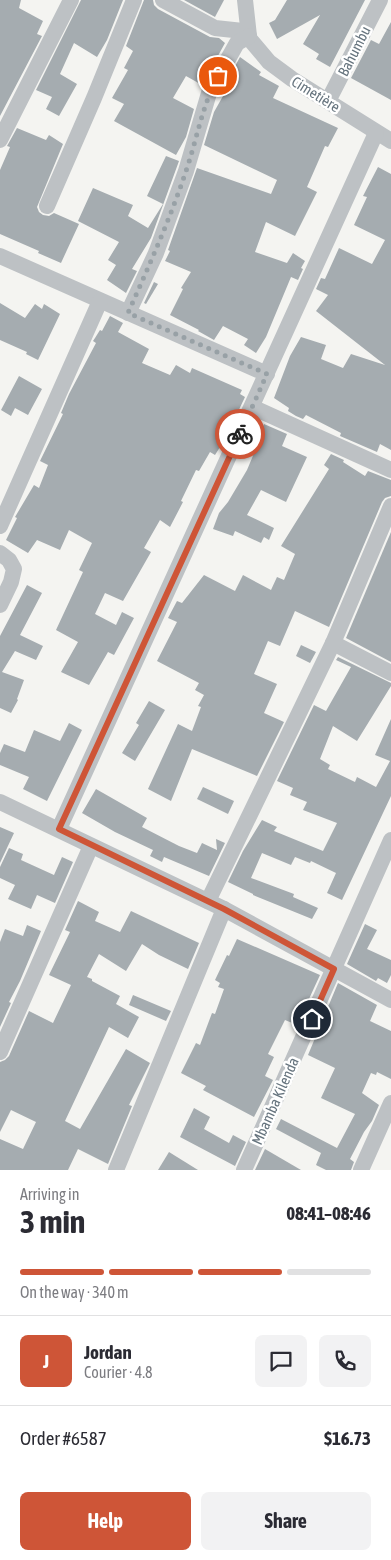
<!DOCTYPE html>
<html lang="en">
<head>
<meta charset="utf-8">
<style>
  body { margin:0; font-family:"Asap Condensed",sans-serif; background:#f2f2f3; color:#2b2b33; height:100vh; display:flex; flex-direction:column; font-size:19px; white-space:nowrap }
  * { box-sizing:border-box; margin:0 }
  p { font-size:16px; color:#7c7c81 }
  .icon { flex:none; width:28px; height:28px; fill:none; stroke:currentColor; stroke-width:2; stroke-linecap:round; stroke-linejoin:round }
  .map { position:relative; height:1170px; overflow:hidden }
  .details { display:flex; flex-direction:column; background:#fff; flex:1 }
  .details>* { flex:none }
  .pin { position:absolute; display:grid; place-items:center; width:42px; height:42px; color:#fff; margin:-21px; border:2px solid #fff; border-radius:50%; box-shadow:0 1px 5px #0007 }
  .courier { position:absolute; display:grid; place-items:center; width:50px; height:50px; margin:-25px; border:4px solid #ce5537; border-radius:50%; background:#fff; color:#222; box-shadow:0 1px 6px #0007 }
  .headline em { font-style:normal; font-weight:700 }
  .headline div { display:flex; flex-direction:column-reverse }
  .headline { display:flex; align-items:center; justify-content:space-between; height:85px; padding:0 20px }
  h1 { font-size:32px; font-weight:700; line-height:38px }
  .bar { display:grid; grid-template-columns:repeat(4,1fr); gap:8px 5px; align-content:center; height:60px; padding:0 20px }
  .bar i { height:6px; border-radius:4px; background:#e1e1e2 }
  .bar .on { background:#ce5537 }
  .bar p { grid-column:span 4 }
  .line { display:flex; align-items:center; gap:12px; padding:0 20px; border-top:1px solid #e1e1e2 }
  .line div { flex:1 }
  .round { display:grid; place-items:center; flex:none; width:52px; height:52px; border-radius:8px; background:#f2f2f3 }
  .button { display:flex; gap:10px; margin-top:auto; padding:10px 20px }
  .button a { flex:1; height:58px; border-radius:8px; background:#ce5537; color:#fff; font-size:20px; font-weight:700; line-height:58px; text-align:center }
  .button a+a { background:#f2f2f3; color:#2b2b33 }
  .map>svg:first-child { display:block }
  .building { fill:#a5acb0 }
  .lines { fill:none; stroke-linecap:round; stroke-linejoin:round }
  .street { stroke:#bdc1c4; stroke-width:16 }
  .done { stroke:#98a1a6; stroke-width:5; stroke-dasharray:0 9 }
  .route { stroke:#ce5537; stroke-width:6 }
  .labels { text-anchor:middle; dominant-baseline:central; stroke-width:5; stroke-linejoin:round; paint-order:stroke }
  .street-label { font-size:15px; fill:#66747e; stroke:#fff }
</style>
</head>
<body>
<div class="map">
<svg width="391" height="1170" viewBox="0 0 391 1170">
  <rect width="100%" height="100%" fill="#f4f4f1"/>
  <g class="building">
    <polygon points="0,0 21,0 19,8 43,21 37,34 42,36 0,116"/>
    <polygon points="81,0 123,0 107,40 97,57 74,43 60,74 77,84 59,116 46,109 52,97 36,90"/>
    <polygon points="144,0 153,0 154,5 158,9 210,37 219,38 225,43 202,85 186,76 173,98 194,109 186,137 176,155 114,121 124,104 112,98 128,70 124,68 133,51 126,46"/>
    <polygon points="184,0 224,0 215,17"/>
    <polygon points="287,0 365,0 330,67 316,59 319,54 303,44 320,15 277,39 269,23 275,20"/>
    <polygon points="391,22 391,100 351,78 371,40 379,44"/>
    <polygon points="240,57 261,72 259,75 279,86 273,98 338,128 328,147 325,146 307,187 317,192 295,236 266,222 255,252 287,263 293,253 305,261 301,268 303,269 298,280 291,277 266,337 256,353 244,345 248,339 223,326 214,340 198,331 199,330 170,315 183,289 181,288 191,272 165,261 170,251 168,250 197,168 271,194 277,180 204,145 214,112 223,96 220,94"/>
    <polygon points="17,128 46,140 49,135 63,144 37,207 39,212 43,215 49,216 54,213 79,224 61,263 38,253 39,251 0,234 0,170 10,147 7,146"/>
    <polygon points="166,156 179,161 151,238 132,269 137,271 126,293 107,280 116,265 108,260 119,242 78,221 93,188 133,205 128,216 148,228 163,204 147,196"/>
    <polygon points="378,167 391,174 391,450 380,444 377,452 340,436 341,433 306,415 303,419 296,416 288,411 289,408 274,398 290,356 301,337 326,345 321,359 343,368 351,354 385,365 316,311 328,295 316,289 321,278 325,279 339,248 372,264 385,240 354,225 367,197 363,196"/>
    <polygon points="154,282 158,284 146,304 144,303"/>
    <polygon points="0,303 25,318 35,304 42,309 44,304 60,314 38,360 26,354 27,352 0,340"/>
    <polygon points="110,316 123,323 118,332 149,349 142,363 170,375 176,365 190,373 192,368 242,390 240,394 245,397 225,439 215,455 210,452 199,471 196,470 181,501 183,502 170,527 160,520 144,548 151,552 123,601 105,593 95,614 116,625 122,612 134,618 114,655 108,652 89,685 61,672 78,642 56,630 83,572 79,570 92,543 69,530 60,550 37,540 28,553 6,540 17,518 15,517 34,485 39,488 48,465 40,461 63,414 61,413 69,394 96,343 93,341 95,338 100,330 102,331"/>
    <polygon points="19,376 42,389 28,415 15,408 11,416 1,410"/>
    <polygon points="264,424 287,434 282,446 307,457 286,502 261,490 247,515 274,528 269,540 264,537 261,543 235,531 233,536 213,529 219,513 228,502 247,470 262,434 260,434"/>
    <polygon points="331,454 344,460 343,462 365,476 368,471 391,480 391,496 385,498 382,502 329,627 295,611 280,646 268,641 254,674 277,684 264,713 284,722 257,776 192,749 171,801 148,789 178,724 192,731 201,707 198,706 204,695 195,690 199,683 157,661 177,622 168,618 177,601 182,603 204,575 235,591 243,575 271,590 277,577 284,580 295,554 281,546 329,469 324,465"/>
    <polygon points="391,532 391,662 346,638"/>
    <polygon points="27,585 42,593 20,635 43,646 36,660 15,651 2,672 24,680 17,699 18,700 11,713 0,708 0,636"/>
    <polygon points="301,645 316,652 310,663 296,656"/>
    <polygon points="338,657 391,683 391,686 357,741 333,726 320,759 330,765 328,769 355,782 357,777 376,787 390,761 375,755 391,719 391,796 342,900 327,893 336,873 311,861 310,863 295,857 291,865 262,853 251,878 294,894 293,897 318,908 312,919 253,895 253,894 228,882 243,851 262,820 277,827 274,831 323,851 337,823 303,810 307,802 290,795 293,788 277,781 314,705 326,711 351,667 336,660"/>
    <polygon points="149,701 165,710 135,761 122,753 139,725 136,723"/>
    <polygon points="69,723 82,730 47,801 23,789 29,777 0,765 0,753 4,744 25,752 34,730 60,741"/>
    <polygon points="203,787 234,801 228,814 197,799"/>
    <polygon points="96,789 147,818 142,827 179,846 197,853 202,843 217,850 216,839 225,843 209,876 164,857 162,862 150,856 153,850 115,832 82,813"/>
    <polygon points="0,827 14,833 0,863"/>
    <polygon points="9,848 23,854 21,860 54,875 62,857 73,862 55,903 37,895 31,909 8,899 15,885 0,878 0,867"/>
    <polygon points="78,901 99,912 95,921 120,932 131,911 199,943 188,969 159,955 142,944 126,971 99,954 87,977 92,979 92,981 120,996 116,1004 139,1017 128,1038 109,1027 65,1121 80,1129 126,1049 150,1063 129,1105 132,1106 108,1164 78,1149 68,1170 0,1170 0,1139 23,1149 36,1122 11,1110 0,1132 0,1062 5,1060 9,1056 29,1011 53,1023 71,985 49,975 70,932 65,930"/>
    <polygon points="365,924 377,930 367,949 391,960 391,975 387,983 378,978 376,981 347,964"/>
    <polygon points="27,925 41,931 20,981 9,1002 11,1003 0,1027 0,942 5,929 23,936"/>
    <polygon points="237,939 320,975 297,1025 285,1020 268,1054 274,1057 265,1076 273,1080 254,1117 203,1090 206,1086 181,1073 196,1043 200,1045 212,1013 215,1014 224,989 218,987 220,983 215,980 227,955 229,956"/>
    <polygon points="338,983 377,1005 370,1021 391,1031 391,1079 377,1072 376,1075 371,1073 362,1093 379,1105 372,1121 364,1132 350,1159 354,1162 351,1170 326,1170 316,1165 321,1153 276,1129 281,1119 337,1148 355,1114 321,1098 335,1068 308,1055"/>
    <polygon points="133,995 171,1011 166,1021 129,1005"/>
    <polygon points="194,1108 210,1117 204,1129 229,1143 233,1135 246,1142 235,1166 180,1137"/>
    <polygon points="265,1149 301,1170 255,1170"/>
    <polygon points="169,1152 198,1170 158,1170"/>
  </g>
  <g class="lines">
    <g class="street">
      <polyline points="163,0 215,28 243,31 269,62 292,79 391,141"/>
      <polyline points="245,0 249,36"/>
      <polyline points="328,101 380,0"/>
      <polyline points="0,140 71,0"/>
      <polyline points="47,206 94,98 134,0"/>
      <polyline points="0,256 267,374"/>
      <polyline points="128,313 156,253 186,171 209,93 237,43 249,36"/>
      <polyline points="252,407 391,470"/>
      <polyline points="0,526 100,301"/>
      <polyline points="0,553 9,560 14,569 11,582 0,605"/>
      <polyline points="333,643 391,673"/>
      <polyline points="0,802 224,909 391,1000"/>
      <polyline points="59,829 376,133"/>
      <polyline points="208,901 333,643 391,506"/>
      <polyline points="0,1052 91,846"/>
      <polyline points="116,1170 224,909"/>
      <polyline points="244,1170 391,840"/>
      <polyline points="361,1170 391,1103"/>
    </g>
  </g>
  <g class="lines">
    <path class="done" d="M218 76C202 106 197 139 186 171 170 219 149 266 128 313L267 374 240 434"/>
    <polyline class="route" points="240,434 59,829 224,909 334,969 312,1019"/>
  </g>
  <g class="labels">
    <g class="street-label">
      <text transform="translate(354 51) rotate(-63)">Bahumbu</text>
      <text transform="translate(316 94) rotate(32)">Cimetière</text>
      <text transform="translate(275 1101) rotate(-66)">Mbamba Kilenda</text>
    </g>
  </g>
</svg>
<div class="pin" style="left:218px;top:76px;background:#ea580c"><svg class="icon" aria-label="bag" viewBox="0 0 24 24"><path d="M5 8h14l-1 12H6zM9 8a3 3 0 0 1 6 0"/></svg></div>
<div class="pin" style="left:312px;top:1019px;background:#1f2937"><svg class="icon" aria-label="home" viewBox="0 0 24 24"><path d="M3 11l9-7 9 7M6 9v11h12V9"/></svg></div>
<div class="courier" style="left:240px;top:434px"><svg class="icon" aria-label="bike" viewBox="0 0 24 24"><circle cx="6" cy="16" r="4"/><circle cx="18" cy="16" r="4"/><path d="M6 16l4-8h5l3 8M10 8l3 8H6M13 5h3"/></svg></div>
</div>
<section class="details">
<div class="headline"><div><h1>3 min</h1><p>Arriving in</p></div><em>08:41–08:46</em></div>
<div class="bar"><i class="on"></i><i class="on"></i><i class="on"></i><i></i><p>On the way · 340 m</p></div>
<div class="line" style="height:90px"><b class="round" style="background:#ce5537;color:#fff">J</b><div><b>Jordan</b><p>Courier · 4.8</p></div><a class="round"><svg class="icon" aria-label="chat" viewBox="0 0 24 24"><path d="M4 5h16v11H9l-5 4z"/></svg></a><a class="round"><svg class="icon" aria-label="phone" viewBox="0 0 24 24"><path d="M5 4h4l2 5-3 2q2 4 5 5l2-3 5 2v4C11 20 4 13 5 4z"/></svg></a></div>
<div class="line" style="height:65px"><div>Order #6587</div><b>$16.73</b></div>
<div class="button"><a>Help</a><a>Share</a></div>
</section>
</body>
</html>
